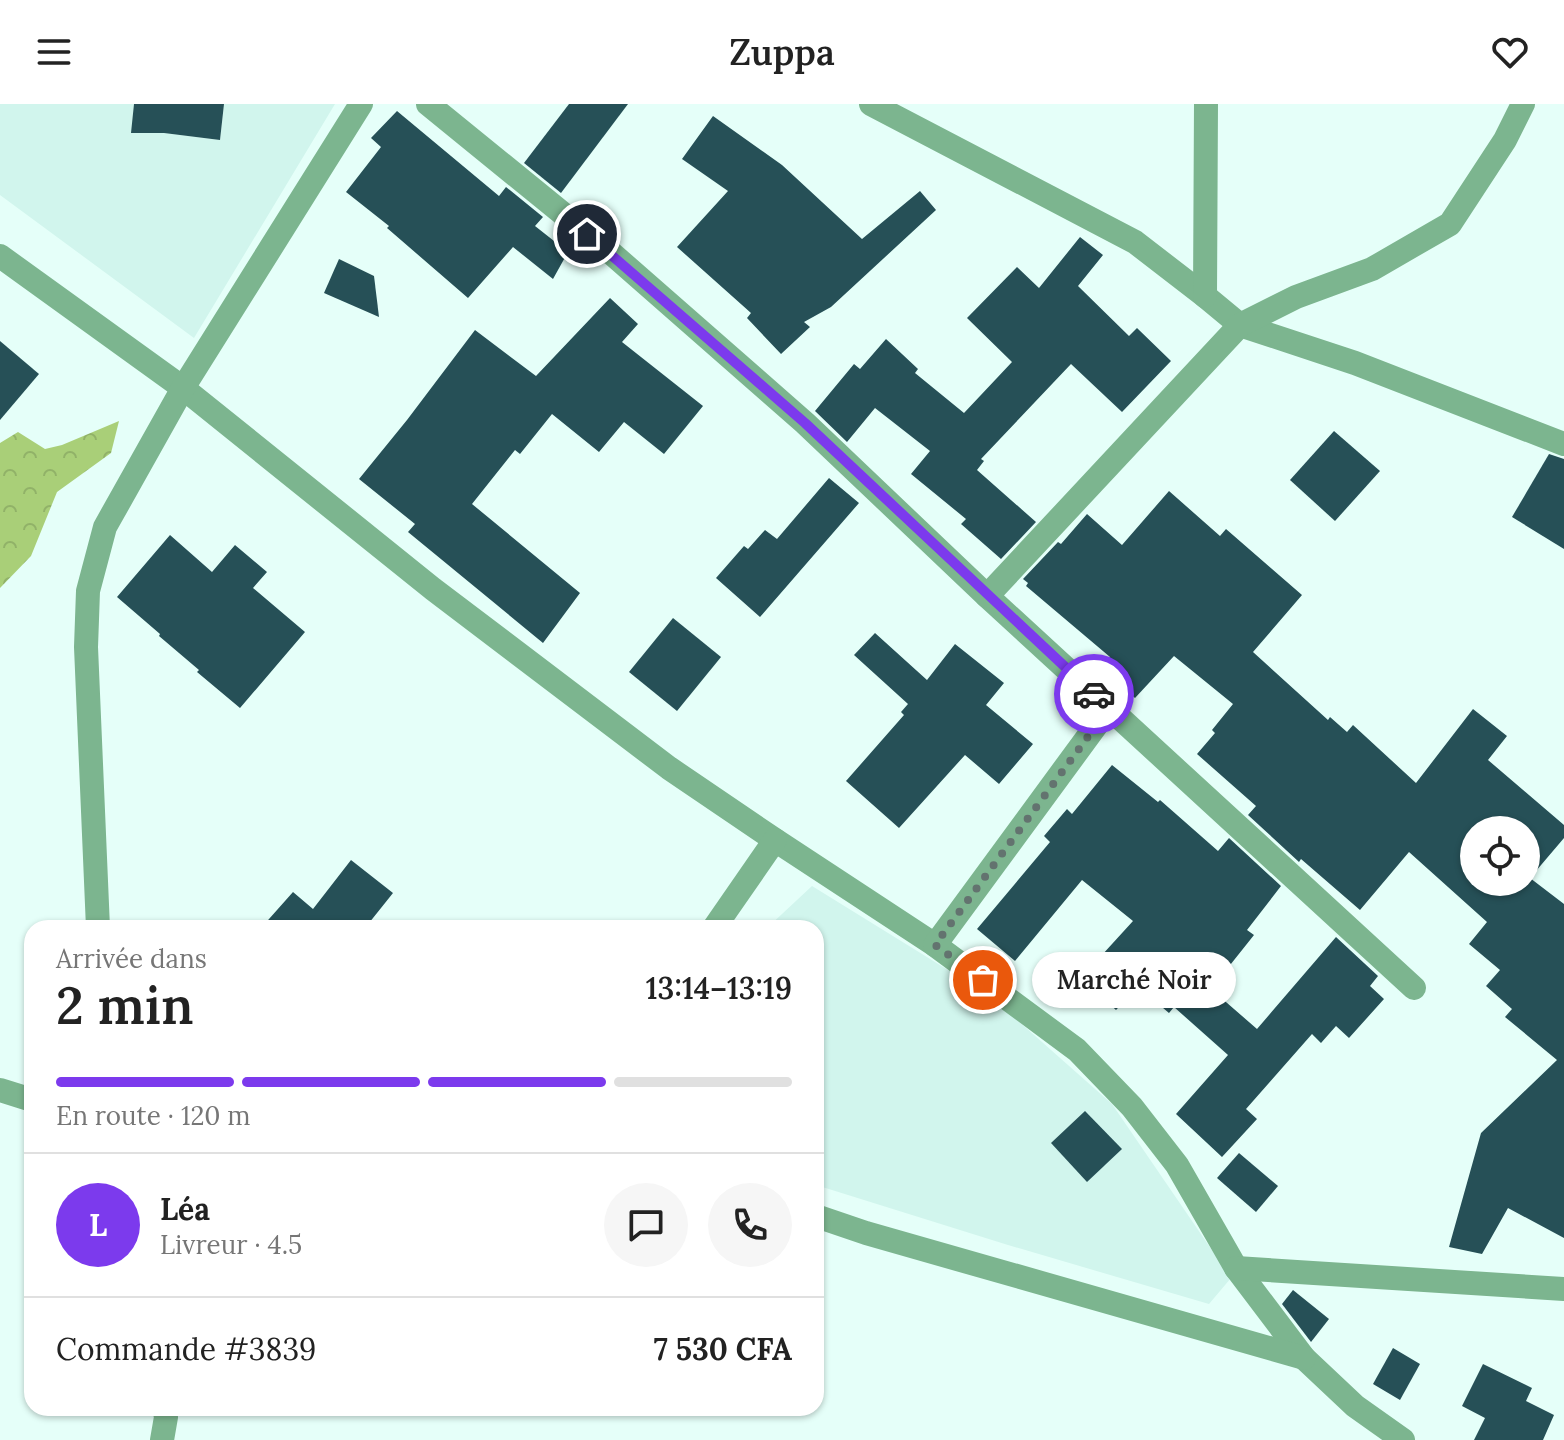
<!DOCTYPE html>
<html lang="fr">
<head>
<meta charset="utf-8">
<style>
  body { margin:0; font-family:Lora,serif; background:#f6f6f6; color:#222; height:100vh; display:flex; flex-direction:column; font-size:30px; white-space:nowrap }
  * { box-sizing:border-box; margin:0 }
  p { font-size:26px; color:#767676 }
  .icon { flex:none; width:44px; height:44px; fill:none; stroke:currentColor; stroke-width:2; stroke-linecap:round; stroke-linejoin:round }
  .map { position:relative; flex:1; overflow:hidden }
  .panel { position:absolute; left:24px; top:816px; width:800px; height:496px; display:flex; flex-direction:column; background:#fff; border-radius:24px; box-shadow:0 2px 6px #0004 }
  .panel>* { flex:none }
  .controls { position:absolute; left:1460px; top:712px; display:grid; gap:16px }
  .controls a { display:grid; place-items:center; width:80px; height:80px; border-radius:50%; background:#fff; box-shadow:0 2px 6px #0004; font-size:40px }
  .pin { position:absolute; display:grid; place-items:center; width:68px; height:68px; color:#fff; margin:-34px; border:4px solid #fff; border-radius:50%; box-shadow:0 2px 8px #0007 }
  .courier { position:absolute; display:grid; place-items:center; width:80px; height:80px; margin:-40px; border:6px solid #7c3aed; border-radius:50%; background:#fff; color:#222; box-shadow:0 2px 10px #0007 }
  .bubble { position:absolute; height:56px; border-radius:28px; background:#fff; box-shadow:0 2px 6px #0004; font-size:26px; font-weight:600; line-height:56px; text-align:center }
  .summary em { font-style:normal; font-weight:600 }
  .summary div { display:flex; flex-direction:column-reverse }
  .summary { display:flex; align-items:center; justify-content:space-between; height:136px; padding:0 32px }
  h1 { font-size:52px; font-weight:600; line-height:60px }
  .bar { display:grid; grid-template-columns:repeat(4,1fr); gap:12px 8px; align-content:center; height:96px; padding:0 32px }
  .bar i { height:10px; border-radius:6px; background:#e0e0e0 }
  .bar .selected { background:#7c3aed }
  .bar p { grid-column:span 4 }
  .line { display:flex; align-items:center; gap:20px; padding:0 32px; border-top:2px solid #e0e0e0 }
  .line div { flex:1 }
  .round { display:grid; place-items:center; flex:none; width:84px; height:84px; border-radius:42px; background:#f6f6f6 }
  header { display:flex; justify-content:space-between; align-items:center; height:104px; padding:0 32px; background:#fff; font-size:36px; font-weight:600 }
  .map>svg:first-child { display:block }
  .built { fill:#d1f5ed }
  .forest { fill:url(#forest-crowns) }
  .building { fill:#265057; fill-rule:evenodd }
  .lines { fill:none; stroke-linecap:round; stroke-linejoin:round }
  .street { stroke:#7cb58f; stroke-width:24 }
  .done { stroke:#63736f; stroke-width:8; stroke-dasharray:0 14.4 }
  .route { stroke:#7c3aed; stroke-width:10 }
</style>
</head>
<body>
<header><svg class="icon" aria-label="menu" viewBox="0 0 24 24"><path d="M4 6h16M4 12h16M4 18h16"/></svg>Zuppa<svg class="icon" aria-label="heart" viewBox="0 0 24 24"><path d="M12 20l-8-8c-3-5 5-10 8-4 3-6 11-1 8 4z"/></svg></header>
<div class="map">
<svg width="1564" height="1336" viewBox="0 0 1564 1336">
  <defs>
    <pattern id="forest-crowns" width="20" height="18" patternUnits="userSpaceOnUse" patternTransform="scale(2)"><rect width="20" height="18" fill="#a9cf78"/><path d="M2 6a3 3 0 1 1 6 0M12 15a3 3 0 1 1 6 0" fill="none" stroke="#91b268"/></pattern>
  </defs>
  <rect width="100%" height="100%" fill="#e5fff9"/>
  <g class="built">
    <polygon points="0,0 134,0 132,29 164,29 220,36 224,0 335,0 194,234 0,91"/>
    <polygon points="812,782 990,892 1112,1000 1231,1174 1209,1200 1008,1141 816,1081 816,824 767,824"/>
  </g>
  <polygon class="forest" points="119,317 111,349 57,388 31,452 0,484 0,339 18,328 45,345 62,341"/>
  <g class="building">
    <polygon points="134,0 224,0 220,36 164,29 131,29"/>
    <polygon points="569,0 628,0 561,89 524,59"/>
    <polygon points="397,7 499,92 506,83 543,113 535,122 568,148 553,175 513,143 468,194 387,124 389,122 346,88 381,43 371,34"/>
    <polygon points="713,12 782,61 862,135 920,87 936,106 831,203 804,218 810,223 781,250 747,214 751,209 677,143 728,87 682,55"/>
    <polygon points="1080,133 1103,151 1078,182 1129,232 1137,224 1171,257 1122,308 1071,260 981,355 984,357 977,366 1036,418 1001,455 961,420 966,415 911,370 930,347 875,304 847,338 815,307 854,260 860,265 886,235 918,265 915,269 964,309 1012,258 967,214 1017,163 1039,184"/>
    <polygon points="339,155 374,172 379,213 324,189"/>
    <polygon points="610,194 638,220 622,238 703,302 664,350 624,318 599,348 552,310 520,350 515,346 472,400 580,489 543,539 408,428 415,420 359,375 407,316 475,226 536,272"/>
    <polygon points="0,237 39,270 0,316"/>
    <polygon points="1334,327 1380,367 1335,417 1290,376"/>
    <polygon points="1549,350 1564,355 1564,445 1512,413"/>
    <polygon points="829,374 859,399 760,513 716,474 744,442 748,445 765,426 777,435"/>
    <path d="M1169 387 1220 432 1226 425 1302 491 1253 548 1328 616 1330 613 1347 628 1353 621 1416 679 1473 605 1507 632 1488 656 1564 721V734L1530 774 1564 800V1134L1508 1104 1482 1150 1449 1143 1481 1029 1557 956 1505 913 1512 905 1486 882 1500 866 1469 840 1487 818 1409 748 1360 806 1301 755 1299 758 1248 711 1256 702 1197 650 1215 629 1212 626 1233 600 1174 552 1135 594 1100 563 1110 553 1026 482 1028 479 1023 475 1058 438 1061 440 1087 410 1122 441ZM1474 726H1526V778H1474Z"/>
    <polygon points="170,431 212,468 235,441 267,468 253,484 305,528 240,604 197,568 199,566 159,532 160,530 117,493"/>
    <polygon points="673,514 721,553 677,607 629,568"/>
    <polygon points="875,529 927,576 955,540 1004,579 986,601 1033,640 999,680 965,651 899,724 846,677 904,611 901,608 908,600 854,551"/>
    <polygon points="1112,661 1158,698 1160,696 1218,747 1229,734 1281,782 1247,826 1254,831 1211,885 1257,925 1336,833 1378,872 1370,882 1384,895 1349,934 1336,922 1321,939 1312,930 1246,1005 1257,1015 1222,1053 1176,1010 1228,951 1174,903 1169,909 1138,883 1116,906 1081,874 1133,817 1082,776 1015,857 977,825 1050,738 1044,732 1067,705 1072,710"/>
    <polygon points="351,756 393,789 365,824 261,824 293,788 313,805"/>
    <polygon points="1085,1007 1122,1045 1087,1078 1051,1039"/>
    <polygon points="1239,1049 1278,1082 1256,1108 1217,1074"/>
    <polygon points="1293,1186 1329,1215 1311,1238 1282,1200"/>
    <polygon points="1393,1244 1420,1260 1400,1296 1373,1280"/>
    <polygon points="1483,1260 1532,1284 1526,1297 1554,1311 1543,1336 1474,1336 1485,1314 1462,1302"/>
  </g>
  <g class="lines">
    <g class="street">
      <polyline points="428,0 610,148 805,319 987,492 1414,884"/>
      <polyline points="871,0 1135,138 1205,192 1240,221 1355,259 1564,340"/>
      <polyline points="0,152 183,284 433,485 669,664 775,736 935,841 1077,946 1132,1003 1177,1061 1236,1164 1304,1254 1355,1302 1403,1336"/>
      <polyline points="1205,192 1206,0"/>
      <polyline points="987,492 1240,221 1296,193 1372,165 1450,120 1505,36 1523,0"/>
      <polyline points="98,824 86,543 88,487 105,423 183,284 361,0"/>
      <polyline points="714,824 775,736"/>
      <polyline points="935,841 1109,604"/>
      <polyline points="0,986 32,996"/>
      <polyline points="816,1112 866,1129 1304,1254"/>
      <polyline points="1236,1164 1564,1185"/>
      <polyline points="162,1336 166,1313 164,1304"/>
    </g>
  </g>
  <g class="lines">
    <polyline class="done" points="983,876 935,841 1109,604 1094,590"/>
    <polyline class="route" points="587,130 805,319 1094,590"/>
  </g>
</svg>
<div class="controls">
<a><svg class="icon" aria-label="locate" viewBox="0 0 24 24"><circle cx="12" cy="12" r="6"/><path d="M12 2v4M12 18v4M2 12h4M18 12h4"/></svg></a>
</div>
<div class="pin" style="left:983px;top:876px;background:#ea580c"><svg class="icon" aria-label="bag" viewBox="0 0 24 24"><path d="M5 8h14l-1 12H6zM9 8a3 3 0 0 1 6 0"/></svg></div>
<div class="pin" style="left:587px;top:130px;background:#1f2937"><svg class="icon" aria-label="home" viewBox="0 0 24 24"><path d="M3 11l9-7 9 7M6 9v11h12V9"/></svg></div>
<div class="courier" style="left:1094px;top:590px"><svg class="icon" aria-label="car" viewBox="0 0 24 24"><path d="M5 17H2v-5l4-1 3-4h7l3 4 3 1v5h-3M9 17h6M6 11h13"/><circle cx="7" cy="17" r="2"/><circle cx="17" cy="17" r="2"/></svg></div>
<div class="bubble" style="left:1032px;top:848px;width:204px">Marché Noir</div>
<section class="panel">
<div class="summary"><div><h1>2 min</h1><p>Arrivée dans</p></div><em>13:14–13:19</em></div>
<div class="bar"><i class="selected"></i><i class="selected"></i><i class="selected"></i><i></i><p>En route · 120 m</p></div>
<div class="line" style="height:144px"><b class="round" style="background:#7c3aed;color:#fff">L</b><div><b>Léa</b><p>Livreur · 4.5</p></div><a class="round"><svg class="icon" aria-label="chat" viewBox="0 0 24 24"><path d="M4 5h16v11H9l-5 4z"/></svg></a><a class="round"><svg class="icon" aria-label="phone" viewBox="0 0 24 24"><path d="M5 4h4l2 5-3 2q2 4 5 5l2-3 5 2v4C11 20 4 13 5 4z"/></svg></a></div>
<div class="line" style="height:104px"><div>Commande #3839</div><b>7 530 CFA</b></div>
</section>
</div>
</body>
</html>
